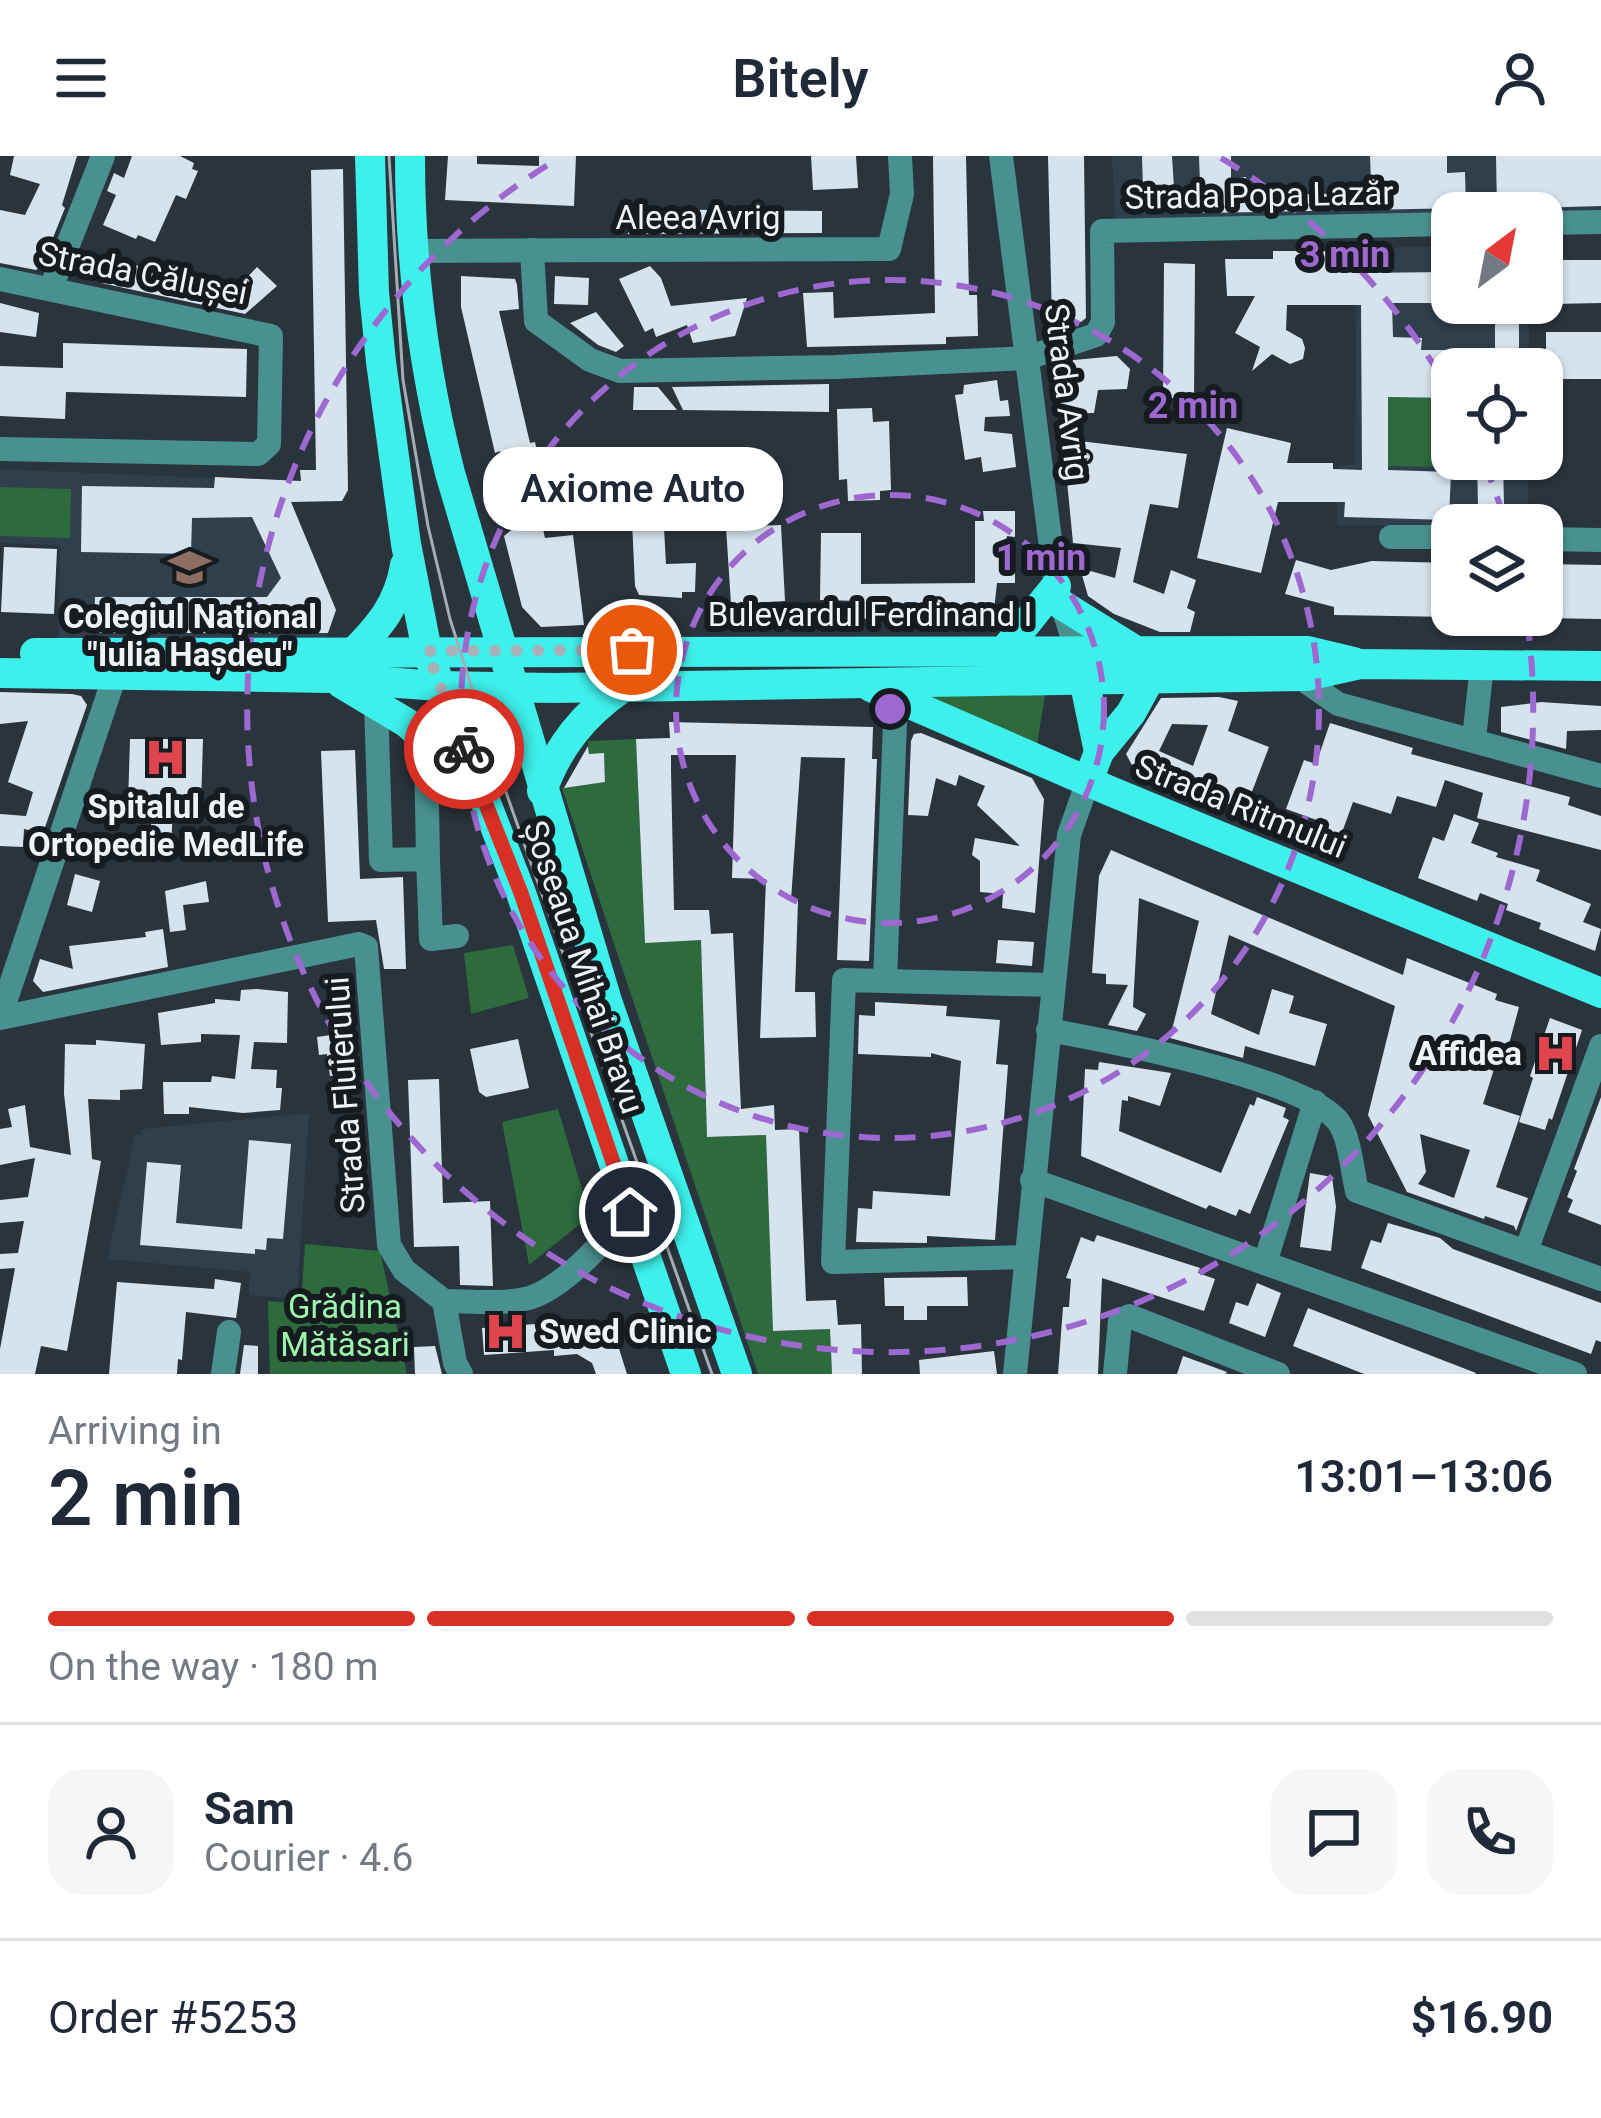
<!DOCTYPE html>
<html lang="en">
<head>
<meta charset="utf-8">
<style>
  body { margin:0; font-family:Roboto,sans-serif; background:#f6f6f7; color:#1f2937; height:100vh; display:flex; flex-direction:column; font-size:45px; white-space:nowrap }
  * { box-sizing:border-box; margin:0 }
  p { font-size:39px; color:#747a83 }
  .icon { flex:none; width:66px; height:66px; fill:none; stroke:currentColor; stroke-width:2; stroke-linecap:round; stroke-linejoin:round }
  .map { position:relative; height:1218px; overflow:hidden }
  .drawer { display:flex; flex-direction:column; background:#fff; flex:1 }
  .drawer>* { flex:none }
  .needle { width:78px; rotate:32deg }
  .buttons { position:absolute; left:1431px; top:36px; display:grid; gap:24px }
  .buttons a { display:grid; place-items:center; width:132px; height:132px; border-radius:24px; background:#fff; box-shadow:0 3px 9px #0004; font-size:60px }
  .pin { position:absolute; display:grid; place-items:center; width:102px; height:102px; color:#fff; margin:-51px; border:6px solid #fff; border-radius:50%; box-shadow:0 3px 12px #0007 }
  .courier { position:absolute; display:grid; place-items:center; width:120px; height:120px; margin:-60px; border:9px solid #d93025; border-radius:50%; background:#fff; color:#222; box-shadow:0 3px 15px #0007 }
  .bubble { position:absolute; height:84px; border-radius:36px; background:#fff; box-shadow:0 3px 9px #0004; font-size:39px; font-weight:600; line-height:84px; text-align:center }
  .head em { font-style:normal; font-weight:600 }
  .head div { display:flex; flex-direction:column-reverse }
  .head { display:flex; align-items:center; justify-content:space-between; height:204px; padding:0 48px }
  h1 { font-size:78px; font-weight:600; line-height:90px }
  .bar { display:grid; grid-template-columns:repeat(4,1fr); gap:18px 12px; align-content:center; height:144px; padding:0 48px }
  .bar i { height:15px; border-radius:9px; background:#e0e1e3 }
  .bar .selected { background:#d93025 }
  .bar p { grid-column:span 4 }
  .line { display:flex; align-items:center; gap:30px; padding:0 48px; border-top:3px solid #e0e1e3 }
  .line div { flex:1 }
  .round { display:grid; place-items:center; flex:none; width:126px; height:126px; border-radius:36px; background:#f6f6f7 }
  header { display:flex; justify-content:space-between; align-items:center; height:156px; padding:0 48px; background:#fff; font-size:54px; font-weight:600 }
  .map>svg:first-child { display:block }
  .built { fill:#303f4c }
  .green { fill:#2d6a3d }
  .building { fill:#d6e3ed; fill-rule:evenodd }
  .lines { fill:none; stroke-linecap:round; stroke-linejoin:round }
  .minor { stroke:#49918f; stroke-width:24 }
  .major { stroke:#3ef0ec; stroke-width:30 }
  .tram { stroke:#a5adb4; stroke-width:3 }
  .done { stroke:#a9b0b7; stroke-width:12; stroke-dasharray:0 21.6 }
  .route { stroke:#d93025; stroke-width:15 }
  .ring { fill:none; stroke:#9d68d0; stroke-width:6; stroke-dasharray:21 15 }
  .labels { text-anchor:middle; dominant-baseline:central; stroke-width:12; stroke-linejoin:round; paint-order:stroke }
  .street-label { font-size:33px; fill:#edf3f9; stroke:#161b1f }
  .poi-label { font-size:33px; font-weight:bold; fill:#edf3f9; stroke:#161b1f }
  .park-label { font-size:33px; fill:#9bf5ad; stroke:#161b1f }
  .centre { fill:#9d68d0; stroke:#161b1f; stroke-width:6 }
  .ring-label { font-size:36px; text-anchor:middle; font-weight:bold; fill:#9d68d0; stroke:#161b1f; stroke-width:12; stroke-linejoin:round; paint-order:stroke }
</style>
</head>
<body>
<header><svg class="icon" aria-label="menu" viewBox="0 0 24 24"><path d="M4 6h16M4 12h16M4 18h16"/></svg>Bitely<svg class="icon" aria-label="person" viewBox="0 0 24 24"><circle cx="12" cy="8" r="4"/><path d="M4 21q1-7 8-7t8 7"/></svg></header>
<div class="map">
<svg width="1601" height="1218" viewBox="0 0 1601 1218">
  <rect width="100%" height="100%" fill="#2a343c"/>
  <g class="built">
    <polygon points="1112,0 1601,0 1601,72 1542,57 1452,57 1116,83"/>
    <polygon points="1357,91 1452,91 1452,147 1529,147 1529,213 1452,213 1452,303 1528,303 1528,369 1337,369 1338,310 1355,308"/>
    <polygon points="0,313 282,325 336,454 326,482 58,491 60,389 0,387"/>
    <polygon points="309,957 297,1143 249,1139 250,1116 107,1103 135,979 142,978 142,973"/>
  </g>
  <g class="green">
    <polygon points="1388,241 1452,242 1453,311 1388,310"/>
    <polygon points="0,331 71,333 70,382 0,380"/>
    <polygon points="920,539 1045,539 1037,589"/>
    <polygon points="636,583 645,786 701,784 707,981 766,979 773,1175 830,1173 832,1218 758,1218 562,632 605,626 604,598 589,598 588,585"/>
    <polygon points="513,789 529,842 471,858 464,797"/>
    <polygon points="558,953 590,1060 529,1109 502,966"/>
    <polygon points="305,1088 380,1095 407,1218 270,1218 268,1145 301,1148"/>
  </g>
  <g class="building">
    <polygon points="14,0 77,0 62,49 65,52 42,109 36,114 0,107 0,54 25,59 40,28 10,19"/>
    <polygon points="132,0 180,0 194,7 192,13 198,15 186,43 176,39 155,86 138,79 136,83 103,69 116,39 107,35 114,17 124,22"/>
    <polygon points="448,0 477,0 477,8 539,10 539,0 576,0 574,50 445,44"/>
    <polygon points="811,0 856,0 858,32 813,34"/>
    <polygon points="933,0 966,0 969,139 977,139 978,180 946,181 946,188 807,191 803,137 833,136 834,162 935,157"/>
    <polygon points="1048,0 1084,0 1086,162 1081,166 1052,167"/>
    <polygon points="1142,0 1172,0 1174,32 1143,33"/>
    <polygon points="1199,0 1231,0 1231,22 1246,21 1247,40 1353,37 1353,26 1371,26 1370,0 1447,0 1447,17 1465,16 1466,52 1201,57"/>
    <polygon points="1496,0 1601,0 1601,50 1497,53"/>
    <polygon points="343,13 348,334 342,345 291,346 336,454 328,477 94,477 95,441 267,441 281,422 252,361 192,362 191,398 81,396 82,330 214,332 215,321 301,325 300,314 316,314 311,14"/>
    <polygon points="628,53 822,55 822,77 628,78"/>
    <polygon points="1273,95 1352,95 1352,117 1452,116 1452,147 1392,147 1393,181 1422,182 1421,194 1454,194 1452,242 1388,241 1388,314 1451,316 1449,364 1344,361 1345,346 1278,346 1261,417 1197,402 1227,272 1291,287 1287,307 1333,307 1333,313 1362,314 1361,149 1287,149 1286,174 1302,183 1305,192 1303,203 1290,208 1272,198 1252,215 1260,191 1235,177 1255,140 1227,140 1225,103 1273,103"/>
    <polygon points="107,103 237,132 257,111 277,130 245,158 101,127"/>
    <polygon points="1553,104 1601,104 1601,147 1553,148"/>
    <polygon points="1164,107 1195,108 1194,242 1163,242"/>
    <polygon points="650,110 661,122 671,150 747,142 735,180 693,187 687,169 656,181 653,172 645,176 619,123"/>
    <polygon points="461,120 515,123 517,129 519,153 499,155 530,287 535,286 541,315 612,311 613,302 645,302 648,337 662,336 666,408 696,407 695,436 682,436 682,442 639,439 635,430 631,343 560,348 560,352 539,356 545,382 573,379 584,469 541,471 522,451 504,380 516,370 500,295 495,297 461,151"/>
    <polygon points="555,120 589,122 588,149 554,148"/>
    <polygon points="0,147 39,157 36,181 0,176"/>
    <polygon points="596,156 624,190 616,196 598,189 570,167"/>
    <rect x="1495" y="158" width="24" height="55"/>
    <rect x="1546" y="176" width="55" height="47"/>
    <polygon points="63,187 247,193 246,241 66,236 65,263 0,260 0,210 63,212"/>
    <polygon points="1117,200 1130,213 1127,233 1098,234 1094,257 1055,258 1054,210 1074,204"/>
    <polygon points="997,224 1000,245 1008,244 1010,260 985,261 984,275 1012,278 1016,311 983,316 981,301 965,304 955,239 963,238 964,229"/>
    <polygon points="829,228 829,256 683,254 672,231"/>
    <polygon points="634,231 658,231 677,254 633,254"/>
    <polygon points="872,252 873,266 889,265 891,334 880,335 880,344 848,345 847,323 839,324 837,253"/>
    <polygon points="1063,283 1187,298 1178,352 1150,348 1133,426 1164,438 1171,414 1196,424 1187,452 1195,456 1190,476 1160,476 1114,458 1088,440 1080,412 1115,422 1121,392 1073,387"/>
    <polygon points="1477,303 1503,303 1504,349 1478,350"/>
    <polygon points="983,355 1015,355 1015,381 1007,380 1005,391 1015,394 1015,427 997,427 993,463 865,463 861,459 861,445 820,444 821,377 861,377 861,428 975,427 975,365 984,365"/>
    <polygon points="781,369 785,445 731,448 726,371"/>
    <polygon points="4,391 57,393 54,458 1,456"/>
    <polygon points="1296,404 1331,414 1372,405 1452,407 1452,461 1334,459 1334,451 1285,438"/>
    <polygon points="1542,408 1601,409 1601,463 1542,462"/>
    <polygon points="0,536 72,538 81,540 87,549 43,677 24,673 23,691 0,690 0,658 26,660 33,636 8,626 28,565 0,568"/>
    <path d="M1219 541 1238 545 1228 575 1269 591 1245 654 1133 611 1126 598 1161 542ZM1172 568 1208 569 1193 610 1159 595Z"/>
    <polygon points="1541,546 1601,550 1601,574 1567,575 1566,593 1501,576 1501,551"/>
    <polygon points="669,566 873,571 872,603 877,603 869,805 837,804 845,602 801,601 791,744 798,745 795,836 815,836 816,881 760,882 766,723 732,722 736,599 671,599 671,614 674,754 709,754 711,778 733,777 741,953 774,949 775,974 799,973 806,1145 836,1144 838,1169 861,1168 862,1218 832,1218 830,1173 773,1175 766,979 707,981 701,784 645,787 636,583 670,582"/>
    <polygon points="1330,567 1413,592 1411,598 1570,641 1568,649 1601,660 1601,694 1477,662 1483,637 1445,624 1436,651 1397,640 1391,658 1353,646 1336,693 1315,685 1322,666 1286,653 1304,604 1316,608"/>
    <polygon points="921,577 1032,622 1044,643 1035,757 1002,752 1003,738 980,736 980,705 972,699 975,682 1020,690 977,649 985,630 959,619 956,630 936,622 928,660 908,659 911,585 914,578"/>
    <polygon points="130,583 203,583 201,649 173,649 171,696 150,695 152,649 128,648"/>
    <polygon points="588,590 589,598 604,597 605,626 564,632"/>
    <polygon points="355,594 360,723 403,721 406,813 384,813 376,764 328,766 321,595"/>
    <polygon points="1454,658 1479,667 1471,687 1498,697 1496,701 1540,714 1536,725 1591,748 1583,766 1601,773 1595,795 1539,773 1541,767 1506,754 1508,748 1480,737 1477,745 1418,722 1433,681 1444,685"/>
    <path d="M1111 694 1403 819 1407 802 1497 838 1495 844 1519 851 1506 899 1499 897 1483 948 1520 960 1496 1031 1528 1042 1516 1075 1514 1070 1485 1060 1484 1063 1407 1036 1368 959 1395 850 1229 779 1211 858 1259 879 1272 833 1294 840 1289 857 1327 868 1315 910 1245 890 1243 902 1170 882 1199 765 1139 742 1133 851 1146 858 1137 875 1108 869 1128 829 1106 828V818L1092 817 1099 720ZM1420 978 1470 994 1454 1042 1418 1028 1426 1016Z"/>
    <polygon points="75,718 100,725 92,756 67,749"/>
    <polygon points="206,725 209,746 183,749 186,774 170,776 165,735"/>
    <polygon points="163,773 168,811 43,836 33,825 40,803 73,813 69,790 146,781 145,776"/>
    <polygon points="998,784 1034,786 1032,810 996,807"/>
    <polygon points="257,833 288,836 287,887 254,886 251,913 277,914 276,932 282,932 280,954 243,957 189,951 189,958 164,958 163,926 211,926 212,920 235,923 240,879 201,878 201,886 161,889 158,857 215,847 215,843 240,845 241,834"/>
    <polygon points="875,846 947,850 946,860 1000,864 996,908 1008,909 995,1084 927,1080 927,1087 856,1086 858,1052 872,1053 873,1035 950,1040 961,905 931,897 931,901 858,898 859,859 875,860"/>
    <polygon points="1550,862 1582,874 1552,964 1549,962 1545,974 1519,966 1533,922 1530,920"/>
    <polygon points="352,876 356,877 359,915 330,920 327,898 319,899 317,881"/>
    <polygon points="518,883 529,932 486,941 479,936 470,893"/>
    <polygon points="96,884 145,888 142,933 120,934 120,944 88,943 92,1003 101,1005 67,1195 41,1190 35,1218 0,1218 0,1193 15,1112 0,1113 0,1098 18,1097 24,1065 0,1067 0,1044 28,1041 35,1002 0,1009 0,973 12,971 8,953 25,949 30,991 71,999 64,938 65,888 96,889"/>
    <polygon points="1099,906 1171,917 1160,950 1128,940 1128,945 1122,944 1119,975 1221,1017 1250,948 1254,950 1257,941 1286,952 1283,961 1289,964 1250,1058 1239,1053 1236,1060 1209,1049 1206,1053 1081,1000 1085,913 1098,914"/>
    <polygon points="439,923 443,1047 490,1045 493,1130 460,1129 459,1090 414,1091 408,924"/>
    <polygon points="1601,941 1601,1069 1568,1056 1573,1044 1567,1041 1577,1015 1574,1013"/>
    <polygon points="249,984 291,988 283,1083 267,1082 266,1094 255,1093 255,1098 140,1089 147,1006 181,1009 176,1067 242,1073"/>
    <polygon points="1310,1017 1332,1021 1336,1051 1331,1095 1300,1091"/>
    <polygon points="1388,1067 1440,1082 1453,1093 1601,1147 1601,1186 1596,1184 1591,1198 1361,1112 1371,1084 1381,1087"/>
    <polygon points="1097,1079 1200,1112 1198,1117 1215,1123 1204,1155 1102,1122 1098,1218 1058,1218 1063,1151 1069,1151 1071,1123 1066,1122 1081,1081 1094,1086"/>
    <polygon points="967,1121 968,1150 927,1150 927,1164 904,1164 904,1150 885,1150 884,1122"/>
    <polygon points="215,1123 241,1127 236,1162 186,1156 182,1204 178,1203 177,1218 109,1218 117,1126 214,1133"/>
    <polygon points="1257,1127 1281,1137 1265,1181 1229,1167 1236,1146 1248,1150"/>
    <polygon points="1308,1152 1476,1217 1475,1218 1364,1218 1293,1190"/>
    <polygon points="591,1164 616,1183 627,1218 596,1218 592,1207 577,1198 554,1200 554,1194 484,1199 482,1172"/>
    <polygon points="244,1189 258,1190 258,1218 240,1218"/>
    <polygon points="435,1190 442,1218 415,1218 414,1191"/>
    <polygon points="994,1195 997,1218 920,1218 919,1204"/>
    <polygon points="1183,1200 1227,1216 1226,1218 1177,1218"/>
  </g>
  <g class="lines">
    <g class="minor">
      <polyline points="1001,0 1056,430 1077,495"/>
      <polyline points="1542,67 1601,66"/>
      <polyline points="532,94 536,165 590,204 620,215 835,211 1027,202 1096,179 1103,166 1102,75 1452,68"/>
      <polyline points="412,95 889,93 902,38 900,0"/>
      <polyline points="0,123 271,180 269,288 258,298 0,293"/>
      <polyline points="51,132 103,0"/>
      <polyline points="1391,381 1452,381"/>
      <polyline points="1542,383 1601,384"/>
      <polyline points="1306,503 1308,527 1338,548 1601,620"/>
      <polyline points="376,547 381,704 428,703 431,783 457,780"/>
      <polyline points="1474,583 1482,509"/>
      <polyline points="426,594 428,703"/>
      <polyline points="885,824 896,541"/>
      <polyline points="0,861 115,519"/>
      <polyline points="0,862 359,788 366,791 389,1089 404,1114 444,1145 455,1207 461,1218"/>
      <path d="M1048 874C1109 885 1299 921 1337 964 1350 979 1352 1015 1357 1035L1601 1123"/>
      <polyline points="1032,1024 1575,1218"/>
      <polyline points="1526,1095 1601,890"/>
      <polyline points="1025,1101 833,1106 844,824 1053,829"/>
      <polyline points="1265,1107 1315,946"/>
      <path d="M444 1145C471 1145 503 1149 529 1142 564 1132 606 1083 630 1056"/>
      <polyline points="223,1218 229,1176"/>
      <polyline points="1015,1218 1069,679 1088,625"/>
      <polyline points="1115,1218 1120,1165 1129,1160 1278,1218"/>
    </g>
    <g class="major">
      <polyline points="370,0 374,136 381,206 406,388 427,495 521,737 686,1218"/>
      <path d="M410 0C410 108 423 212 450 317L607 845 737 1218"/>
      <polyline points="1062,449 1133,493"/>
      <polyline points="1004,495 1056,430"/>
      <polyline points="35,497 1308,495 1354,506"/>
      <path d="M351 499C379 471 399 448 405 409"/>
      <polyline points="1081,509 1099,596 1088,625"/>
      <polyline points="0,517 331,522 439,530 554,532 1306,520 1360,508 1601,510"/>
      <polyline points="342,528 407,567 471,625"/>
      <polyline points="871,531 1110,635 1601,837"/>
      <polyline points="1099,596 1131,557 1149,524"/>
      <path d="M542 635C558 590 584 558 622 532"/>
    </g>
    <polyline class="tram" points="389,0 403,224 428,370 450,463 496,608 712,1218"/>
  </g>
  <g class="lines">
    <polyline class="done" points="464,593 427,495 632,494"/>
    <polyline class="route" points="464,593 521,737 630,1056"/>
  </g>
  <g class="ring">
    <circle cx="890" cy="553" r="214"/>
    <circle cx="890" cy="553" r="429"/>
    <path d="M1221 2A643 643 0 0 1 1450 236M1484 307A643 643 0 0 1 1505 365M1527 464A643 643 0 1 1 559 2"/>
  </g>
  <defs>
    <symbol id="school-bare" viewBox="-9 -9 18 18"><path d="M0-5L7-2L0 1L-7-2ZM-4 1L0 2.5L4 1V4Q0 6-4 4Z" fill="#8d6e63" stroke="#161b1f" stroke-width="2.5" paint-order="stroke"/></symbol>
    <symbol id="hospital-bare" viewBox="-9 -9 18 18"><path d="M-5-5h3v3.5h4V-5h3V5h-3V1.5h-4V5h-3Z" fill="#e0444e" stroke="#161b1f" stroke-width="2.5" paint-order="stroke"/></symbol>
  </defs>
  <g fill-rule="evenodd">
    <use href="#school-bare" x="160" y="382" width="59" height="59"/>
    <use href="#hospital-bare" x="136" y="572" width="59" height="59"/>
    <use href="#hospital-bare" x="1526" y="868" width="59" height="59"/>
    <use href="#hospital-bare" x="476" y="1146" width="59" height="59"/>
  </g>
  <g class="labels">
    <g class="street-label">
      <text transform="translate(1259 39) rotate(-1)">Strada Popa Lazăr</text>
      <text x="698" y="61">Aleea Avrig</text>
      <text transform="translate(143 117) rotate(11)">Strada Călușei</text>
      <text transform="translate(1067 236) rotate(83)">Strada Avrig</text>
      <text x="870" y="458">Bulevardul Ferdinand I</text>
      <text transform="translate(1241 650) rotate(22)">Strada Ritmului</text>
      <text transform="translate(584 811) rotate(71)">Șoseaua Mihai Bravu</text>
      <text transform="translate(345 939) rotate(-94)">Strada Fluierului</text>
    </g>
    <g class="poi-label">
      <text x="190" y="460">Colegiul Național<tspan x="190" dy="38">"Iulia Hașdeu"</tspan></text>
      <text x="166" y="650">Spitalul de<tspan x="166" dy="38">Ortopedie MedLife</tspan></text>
      <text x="1522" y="897" text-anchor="end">Affidea</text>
      <text x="539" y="1175" text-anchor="start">Swed Clinic</text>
    </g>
    <g class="park-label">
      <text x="345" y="1150">Grădina<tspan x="345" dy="38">Mătăsari</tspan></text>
    </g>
  </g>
  <circle cx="890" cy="553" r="18" class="centre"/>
  <g class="ring-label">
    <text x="1345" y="111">3 min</text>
    <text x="1193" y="262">2 min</text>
    <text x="1041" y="414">1 min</text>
  </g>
</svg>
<div class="buttons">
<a><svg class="needle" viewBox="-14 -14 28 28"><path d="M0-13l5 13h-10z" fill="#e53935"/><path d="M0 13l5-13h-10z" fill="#747a83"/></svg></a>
<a><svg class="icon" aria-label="locate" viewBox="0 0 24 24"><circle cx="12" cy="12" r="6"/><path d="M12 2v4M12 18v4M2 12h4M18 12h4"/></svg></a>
<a><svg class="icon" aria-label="layers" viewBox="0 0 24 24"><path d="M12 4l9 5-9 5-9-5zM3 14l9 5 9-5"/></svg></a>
</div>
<div class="pin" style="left:632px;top:494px;background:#ea580c"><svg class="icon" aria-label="bag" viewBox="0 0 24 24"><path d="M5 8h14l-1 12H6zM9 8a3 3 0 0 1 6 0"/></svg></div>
<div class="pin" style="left:630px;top:1056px;background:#1f2937"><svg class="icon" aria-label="home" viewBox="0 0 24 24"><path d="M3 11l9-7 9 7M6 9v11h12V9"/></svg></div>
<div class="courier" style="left:464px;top:593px"><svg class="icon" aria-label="bike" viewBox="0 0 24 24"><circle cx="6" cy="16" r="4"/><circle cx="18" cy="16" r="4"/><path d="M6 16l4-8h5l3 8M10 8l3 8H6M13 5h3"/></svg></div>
<div class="bubble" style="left:483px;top:291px;width:300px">Axiome Auto</div>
</div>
<section class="drawer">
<div class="head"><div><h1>2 min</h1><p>Arriving in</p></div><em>13:01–13:06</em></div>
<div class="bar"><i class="selected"></i><i class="selected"></i><i class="selected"></i><i></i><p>On the way · 180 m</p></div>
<div class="line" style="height:216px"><a class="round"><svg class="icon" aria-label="person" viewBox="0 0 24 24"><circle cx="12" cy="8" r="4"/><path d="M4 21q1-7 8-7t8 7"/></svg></a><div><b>Sam</b><p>Courier · 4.6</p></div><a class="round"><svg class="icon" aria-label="chat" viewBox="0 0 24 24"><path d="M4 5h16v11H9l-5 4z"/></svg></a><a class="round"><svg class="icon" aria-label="phone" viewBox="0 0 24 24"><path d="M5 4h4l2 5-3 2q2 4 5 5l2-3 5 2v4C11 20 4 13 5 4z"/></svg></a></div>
<div class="line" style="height:156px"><div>Order #5253</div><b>$16.90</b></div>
</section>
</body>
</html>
